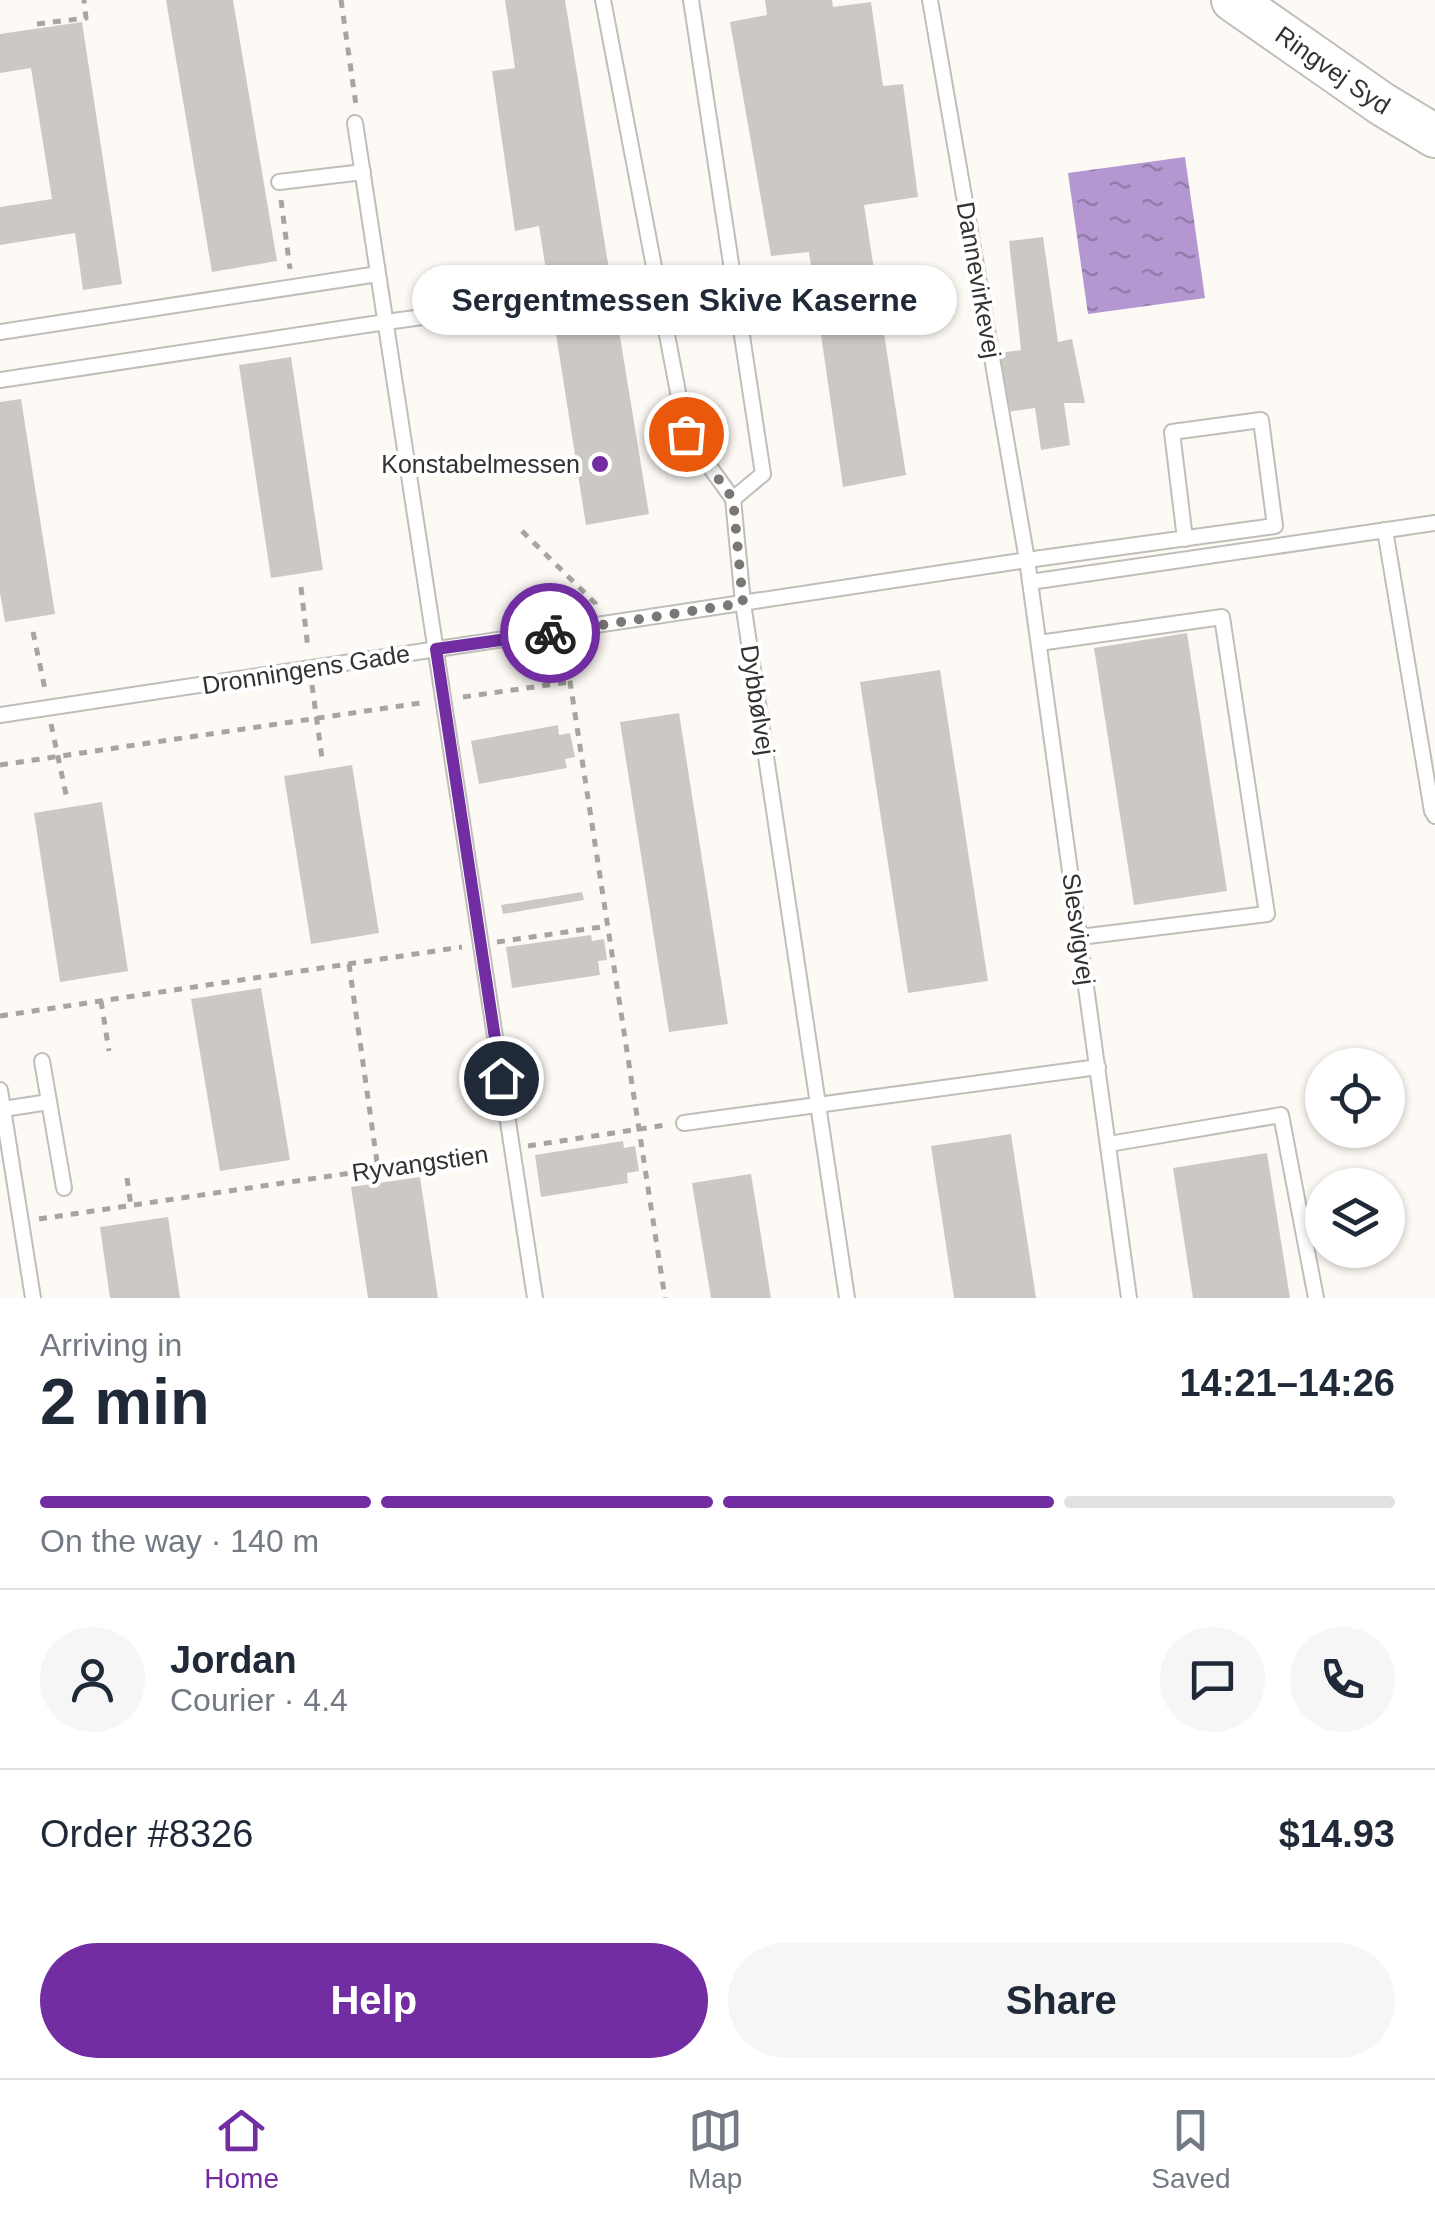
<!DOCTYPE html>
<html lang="en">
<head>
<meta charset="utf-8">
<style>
  body { margin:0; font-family:Arial,sans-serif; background:#f6f6f7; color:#1f2937; height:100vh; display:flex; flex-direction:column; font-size:38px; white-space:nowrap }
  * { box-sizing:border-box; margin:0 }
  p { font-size:32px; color:#747a83 }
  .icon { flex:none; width:55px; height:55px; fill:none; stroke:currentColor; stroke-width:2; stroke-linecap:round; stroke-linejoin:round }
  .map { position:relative; height:1298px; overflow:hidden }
  .sheet { display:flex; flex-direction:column; background:#fff; flex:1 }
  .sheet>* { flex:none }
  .controls { position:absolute; left:1305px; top:1048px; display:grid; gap:20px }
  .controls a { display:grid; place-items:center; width:100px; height:100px; border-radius:50%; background:#fff; box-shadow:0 2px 8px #0004; font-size:50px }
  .pin { position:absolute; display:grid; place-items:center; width:85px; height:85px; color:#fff; margin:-42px; border:5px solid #fff; border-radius:50%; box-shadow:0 2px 10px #0007 }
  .courier { position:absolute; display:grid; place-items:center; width:100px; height:100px; margin:-50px; border:8px solid #712da1; border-radius:50%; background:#fff; color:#222; box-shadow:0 2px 12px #0007 }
  .bubble { position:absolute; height:70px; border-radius:35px; background:#fff; box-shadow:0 2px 8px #0004; font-size:32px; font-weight:700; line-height:70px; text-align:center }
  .head em { font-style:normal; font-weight:700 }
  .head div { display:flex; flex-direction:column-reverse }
  .head { display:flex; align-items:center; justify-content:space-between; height:170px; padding:0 40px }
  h1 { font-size:65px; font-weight:700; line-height:75px }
  .bar { display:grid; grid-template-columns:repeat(4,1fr); gap:15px 10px; align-content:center; height:120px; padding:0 40px }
  .bar i { height:12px; border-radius:8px; background:#e0e1e3 }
  .bar .selected { background:#712da1 }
  .bar p { grid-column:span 4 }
  .line { display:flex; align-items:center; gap:25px; padding:0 40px; border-top:2px solid #e0e1e3 }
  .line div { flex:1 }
  .round { display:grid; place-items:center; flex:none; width:105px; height:105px; border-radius:52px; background:#f6f6f7 }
  .action { display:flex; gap:20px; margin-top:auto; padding:20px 40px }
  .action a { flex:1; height:115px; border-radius:60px; background:#712da1; color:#fff; font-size:40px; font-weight:700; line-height:115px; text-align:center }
  .action a+a { background:#f6f6f7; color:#1f2937 }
  .tab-bar { display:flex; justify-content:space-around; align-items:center; height:140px; border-top:2px solid #e0e1e3; background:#fff; font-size:28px; color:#747a83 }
  .tab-bar a { display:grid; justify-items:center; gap:5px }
  .tab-bar .selected { color:#712da1 }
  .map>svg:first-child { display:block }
  .water { fill:url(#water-ripples) }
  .building { fill:#ccc9c4 }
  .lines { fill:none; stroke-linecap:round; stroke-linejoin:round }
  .lane-casing { stroke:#c0beb9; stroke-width:18 }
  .primary-casing { stroke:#c0beb9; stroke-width:46 }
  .path { stroke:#a7a5a1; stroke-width:5; stroke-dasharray:8 8; stroke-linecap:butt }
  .lane { stroke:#fff; stroke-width:14 }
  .primary { stroke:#fff; stroke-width:42 }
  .done { stroke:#7a7875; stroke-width:10; stroke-dasharray:0 18 }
  .route { stroke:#712da1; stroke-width:12 }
  .poi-dot { fill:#712da1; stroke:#fff; stroke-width:4 }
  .labels { text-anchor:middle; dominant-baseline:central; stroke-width:8; stroke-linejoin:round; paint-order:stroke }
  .street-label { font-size:25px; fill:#333230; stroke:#fff }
  .poi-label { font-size:25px; fill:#333230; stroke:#fff; text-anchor:end }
</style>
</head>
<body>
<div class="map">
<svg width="1435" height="1298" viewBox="0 0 1435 1298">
  <defs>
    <pattern id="water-ripples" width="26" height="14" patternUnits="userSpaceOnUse" patternTransform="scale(2.5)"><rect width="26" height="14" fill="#b497d0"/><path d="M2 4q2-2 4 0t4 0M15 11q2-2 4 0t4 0" fill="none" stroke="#937ca9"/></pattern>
  </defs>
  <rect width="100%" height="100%" fill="#fdfaf5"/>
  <polygon class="water" points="1185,157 1205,298 1088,314 1068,173"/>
  <g class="building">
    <polygon points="166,0 233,0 277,261 212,272"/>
    <polygon points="505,0 565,0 649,514 586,525 539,226 515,231 492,71 515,68"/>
    <polygon points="765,0 832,0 833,7 871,2 883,86 903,84 918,197 864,205 906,475 843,487 809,252 771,256 730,22 767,15"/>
    <polygon points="82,22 122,284 83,290 75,233 0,245 0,207 52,199 31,68 0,73 0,34"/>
    <polygon points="1043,237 1058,342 1072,339 1085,403 1064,403 1070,445 1041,450 1035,408 1007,412 999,353 1021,350 1009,241"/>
    <polygon points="291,357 323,570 271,578 239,365"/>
    <polygon points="21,399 55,614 5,622 0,593 0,402"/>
    <polygon points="1187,633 1227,891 1134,905 1094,648"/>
    <polygon points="940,670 988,981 908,993 860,682"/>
    <polygon points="679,713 728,1024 669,1032 620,722"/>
    <polygon points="558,725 559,735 570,733 575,757 565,759 567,768 479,784 471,741"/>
    <polygon points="352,765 379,933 311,944 284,776"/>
    <polygon points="102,802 128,971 60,982 34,813"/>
    <polygon points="582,892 584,900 503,914 501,905"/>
    <polygon points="591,935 592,941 604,939 607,960 598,961 600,975 512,988 506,947"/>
    <polygon points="261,988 290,1160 220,1171 191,999"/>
    <polygon points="1011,1134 1036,1298 954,1298 931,1146"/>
    <polygon points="623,1141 624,1148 635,1146 639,1171 627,1173 628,1183 541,1197 535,1155"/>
    <polygon points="1267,1153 1290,1298 1193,1298 1173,1168"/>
    <polygon points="751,1174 771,1298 711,1298 692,1183"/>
    <polygon points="420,1177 438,1298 368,1298 351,1187"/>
    <polygon points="168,1217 180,1298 110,1298 100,1227"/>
  </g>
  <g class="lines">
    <defs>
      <g id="lane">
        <polyline points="603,0 686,434 733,499 743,603 847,1298"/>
        <polyline points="691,0 763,474 733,499"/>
        <polyline points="930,0 1027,560 1129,1298"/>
        <polyline points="355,123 535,1298"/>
        <polyline points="279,182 363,172"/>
        <polyline points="0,332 378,274"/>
        <polyline points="0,380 386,322 532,302"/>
        <polyline points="1385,530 1432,811 1435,816"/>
        <polyline points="1030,582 1435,523"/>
        <polyline points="1039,643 1222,617 1267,914 1080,937"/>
        <polyline points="0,715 1027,560 1275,526 1261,420 1172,432 1185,539"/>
        <polyline points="42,1061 64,1188"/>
        <polyline points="0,1090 33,1298"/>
        <polyline points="3,1109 49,1102"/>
        <polyline points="684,1123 1098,1067"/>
        <polyline points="1109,1144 1281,1115 1316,1298"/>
      </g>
      <g id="primary">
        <path id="s1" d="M1233 0 1382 104 1435 136"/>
      </g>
    </defs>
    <use href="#lane" class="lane-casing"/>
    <use href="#primary" class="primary-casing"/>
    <g class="path">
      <polyline points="341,0 356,105"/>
      <polyline points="37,24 86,18 84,0"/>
      <polyline points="281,200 290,269"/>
      <polyline points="522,531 595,603 596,608"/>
      <polyline points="301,587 308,649"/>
      <polyline points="33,632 45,689"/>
      <polyline points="565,649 665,1298"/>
      <polyline points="312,685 322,758"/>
      <polyline points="463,697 569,682"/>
      <polyline points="51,724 67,799"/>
      <polyline points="0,765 427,702"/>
      <polyline points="497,942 608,926"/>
      <polyline points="349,964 378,1169"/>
      <polyline points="101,1001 109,1051"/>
      <polyline points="0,1016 462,947"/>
      <polyline points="528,1146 666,1125"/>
      <polyline points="127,1178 131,1206"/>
      <polyline points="39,1219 493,1152"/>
    </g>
    <use href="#lane" class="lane"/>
    <use href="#primary" class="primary"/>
  </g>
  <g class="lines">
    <polyline class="done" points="550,633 743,603 733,499 686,434"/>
    <polyline class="route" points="501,1078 436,649 550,633"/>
  </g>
  <circle class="poi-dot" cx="600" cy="464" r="10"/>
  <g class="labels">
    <g class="street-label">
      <text stroke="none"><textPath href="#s1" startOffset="122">Ringvej Syd</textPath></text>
      <text transform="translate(979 280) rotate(80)">Dannevirkevej</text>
      <text transform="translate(306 669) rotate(-9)">Dronningens Gade</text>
      <text transform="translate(758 700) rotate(81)">Dybbølvej</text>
      <text transform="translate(1079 929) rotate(82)">Slesvigvej</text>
      <text transform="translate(420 1163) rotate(-8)">Ryvangstien</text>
    </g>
    <g class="poi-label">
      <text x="580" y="464">Konstabelmessen</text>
    </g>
  </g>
</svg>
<div class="controls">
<a><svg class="icon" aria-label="locate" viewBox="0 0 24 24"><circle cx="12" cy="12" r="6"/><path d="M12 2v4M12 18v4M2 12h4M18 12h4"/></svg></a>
<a><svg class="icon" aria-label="layers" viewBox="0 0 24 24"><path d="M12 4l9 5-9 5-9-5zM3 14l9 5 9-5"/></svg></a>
</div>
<div class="pin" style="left:686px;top:434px;background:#ea580c"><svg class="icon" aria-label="bag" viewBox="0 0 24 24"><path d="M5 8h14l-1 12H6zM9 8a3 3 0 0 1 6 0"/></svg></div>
<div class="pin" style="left:501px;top:1078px;background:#1f2937"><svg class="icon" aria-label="home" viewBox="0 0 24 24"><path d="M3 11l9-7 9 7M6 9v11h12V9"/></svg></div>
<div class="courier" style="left:550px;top:633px"><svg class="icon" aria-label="bike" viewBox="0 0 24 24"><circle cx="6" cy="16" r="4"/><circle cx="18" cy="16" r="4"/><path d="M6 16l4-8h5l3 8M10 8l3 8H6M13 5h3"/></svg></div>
<div class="bubble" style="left:412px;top:265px;width:545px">Sergentmessen Skive Kaserne</div>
</div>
<section class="sheet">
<div class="head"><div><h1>2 min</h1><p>Arriving in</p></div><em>14:21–14:26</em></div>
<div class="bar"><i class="selected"></i><i class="selected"></i><i class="selected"></i><i></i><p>On the way · 140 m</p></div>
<div class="line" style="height:180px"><a class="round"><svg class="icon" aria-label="person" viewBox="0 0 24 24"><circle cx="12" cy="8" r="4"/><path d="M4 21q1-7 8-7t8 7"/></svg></a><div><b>Jordan</b><p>Courier · 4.4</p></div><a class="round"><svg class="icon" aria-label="chat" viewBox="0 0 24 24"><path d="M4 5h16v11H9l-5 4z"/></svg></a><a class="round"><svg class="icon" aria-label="phone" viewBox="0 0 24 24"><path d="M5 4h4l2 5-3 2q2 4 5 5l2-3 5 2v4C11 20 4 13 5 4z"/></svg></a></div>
<div class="line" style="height:130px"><div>Order #8326</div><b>$14.93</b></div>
<div class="action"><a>Help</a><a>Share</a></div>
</section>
<nav class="tab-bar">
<a class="selected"><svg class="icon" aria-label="home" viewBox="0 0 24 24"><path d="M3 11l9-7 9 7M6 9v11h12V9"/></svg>Home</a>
<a><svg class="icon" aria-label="map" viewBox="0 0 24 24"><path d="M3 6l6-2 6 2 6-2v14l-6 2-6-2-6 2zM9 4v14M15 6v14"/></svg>Map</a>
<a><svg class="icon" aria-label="saved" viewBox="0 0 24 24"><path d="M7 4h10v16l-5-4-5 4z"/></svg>Saved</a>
</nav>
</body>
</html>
